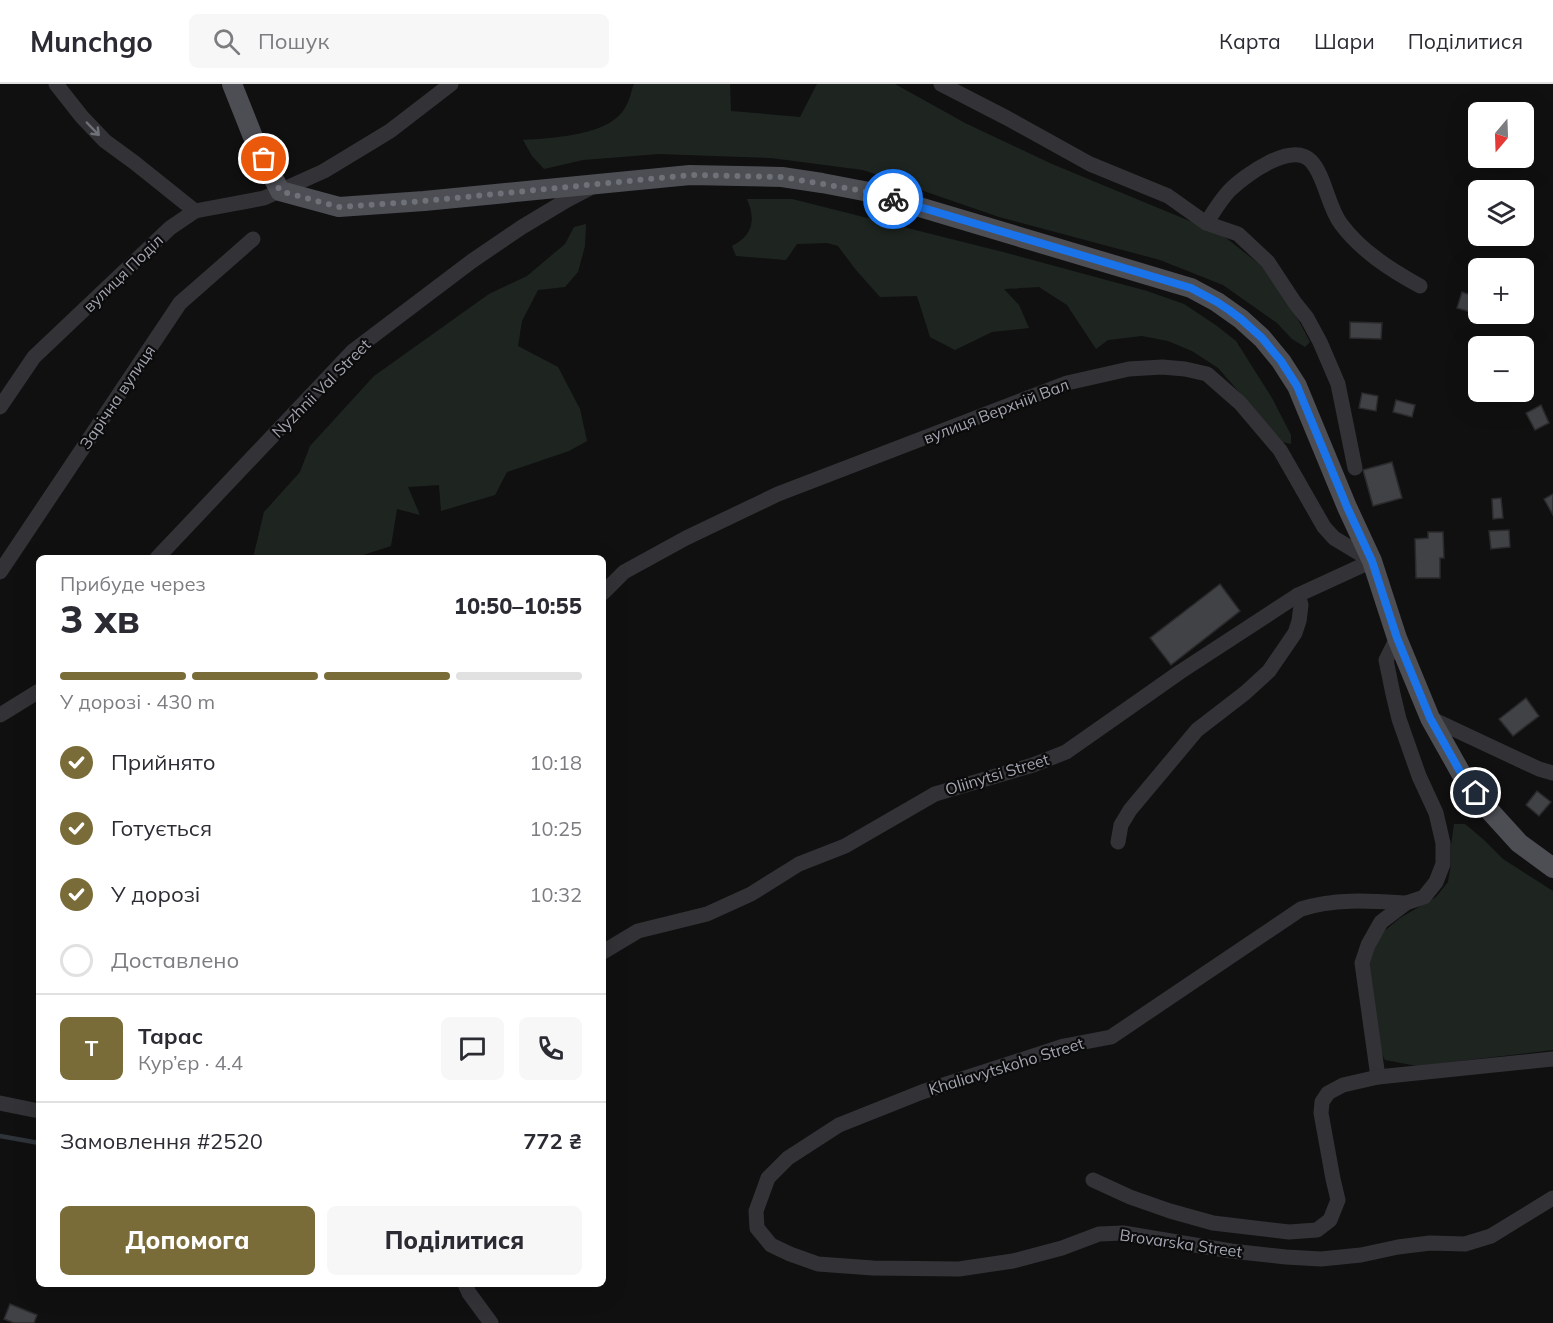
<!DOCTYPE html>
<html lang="uk">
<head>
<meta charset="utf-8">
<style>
  body { margin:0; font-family:Mulish,sans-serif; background:#f7f7f7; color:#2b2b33; height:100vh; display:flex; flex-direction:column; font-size:22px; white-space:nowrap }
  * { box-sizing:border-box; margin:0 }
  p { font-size:20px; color:#7c7c81 }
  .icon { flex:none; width:33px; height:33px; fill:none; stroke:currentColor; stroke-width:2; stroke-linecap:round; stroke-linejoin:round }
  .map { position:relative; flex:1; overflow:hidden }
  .drawer { position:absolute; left:36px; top:471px; width:570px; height:732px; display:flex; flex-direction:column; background:#fff; border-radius:9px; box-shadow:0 6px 24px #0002 }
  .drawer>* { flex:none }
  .needle { width:39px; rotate:199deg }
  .buttons { position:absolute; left:1468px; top:18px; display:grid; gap:12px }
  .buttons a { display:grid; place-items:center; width:66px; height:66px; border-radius:9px; background:#fff; box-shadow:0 6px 24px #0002; font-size:30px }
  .pin { position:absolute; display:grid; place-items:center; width:51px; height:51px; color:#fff; margin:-26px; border:3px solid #fff; border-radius:50%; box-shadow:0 2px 6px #0007 }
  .courier { position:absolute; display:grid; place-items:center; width:60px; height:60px; margin:-30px; border:4px solid #1a73e8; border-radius:50%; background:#fff; color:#222; box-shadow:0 2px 8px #0007 }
  .overview em { font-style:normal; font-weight:800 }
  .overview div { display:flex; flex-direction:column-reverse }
  .overview { display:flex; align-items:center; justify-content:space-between; height:102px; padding:0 24px }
  h1 { font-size:39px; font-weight:800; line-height:45px }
  .bar { display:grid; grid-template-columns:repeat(4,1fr); gap:9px 6px; align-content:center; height:72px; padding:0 24px }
  .bar i { height:8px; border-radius:4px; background:#e1e1e2 }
  .bar .current { background:#7a6c38 }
  .bar p { grid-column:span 4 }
  .line { display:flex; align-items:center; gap:15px; padding:0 24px; border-top:2px solid #e1e1e2 }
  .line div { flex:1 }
  .round { display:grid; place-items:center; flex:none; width:63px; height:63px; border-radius:9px; background:#f7f7f7 }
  ol { padding:0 24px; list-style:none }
  li { display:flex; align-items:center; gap:18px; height:66px }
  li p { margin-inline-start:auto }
  li .icon { padding:6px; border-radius:50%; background:#7a6c38; color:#fff; stroke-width:4 }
  li:last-child { color:#7c7c81 }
  li i { width:33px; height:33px; border:3px solid #e1e1e2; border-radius:50% }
  .cta { display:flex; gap:12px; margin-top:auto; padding:12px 24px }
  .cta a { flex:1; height:69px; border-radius:9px; background:#7a6c38; color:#fff; font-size:24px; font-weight:800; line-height:69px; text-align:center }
  .cta a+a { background:#f7f7f7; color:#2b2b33 }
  header { display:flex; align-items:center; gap:36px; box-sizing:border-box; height:84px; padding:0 30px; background:#fff; border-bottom:2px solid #e1e1e2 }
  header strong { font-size:28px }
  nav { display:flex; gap:33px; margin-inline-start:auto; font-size:21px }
  .search { width:420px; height:54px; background:#f7f7f7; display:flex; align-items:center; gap:15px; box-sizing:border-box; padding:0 21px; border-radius:9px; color:#7c7c81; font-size:22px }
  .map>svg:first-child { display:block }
  .green { fill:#1e2520 }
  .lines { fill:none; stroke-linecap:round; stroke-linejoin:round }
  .stream { stroke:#2f343b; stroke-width:4.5 }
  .building { fill:#414246; stroke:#2a2a2c; stroke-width:1.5 }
  .minor { stroke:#333337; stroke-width:15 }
  .major { stroke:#4d4e54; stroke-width:20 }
  .oneway { stroke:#70727a }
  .done { stroke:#6f7178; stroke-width:6; stroke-dasharray:0 10.8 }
  .route { stroke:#1a73e8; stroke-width:8 }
  .labels { text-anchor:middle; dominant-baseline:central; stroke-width:4.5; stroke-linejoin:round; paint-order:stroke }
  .street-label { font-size:16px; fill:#a2a5b0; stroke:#0b0b0c }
</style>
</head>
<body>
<header>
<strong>Munchgo</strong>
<div class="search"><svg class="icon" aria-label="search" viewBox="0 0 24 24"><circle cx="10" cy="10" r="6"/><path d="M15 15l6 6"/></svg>Пошук</div>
<nav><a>Карта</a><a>Шари</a><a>Поділитися</a></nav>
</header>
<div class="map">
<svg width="1553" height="1239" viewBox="0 0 1553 1239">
  <rect width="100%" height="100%" fill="#101011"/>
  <g class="green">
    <path d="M634 0H730L731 27 800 33 817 0H895L965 39 1052 80 1221 150 1263 183 1292 224 1310 258 1305 263 1292 255 1277 239 1223 201 1160 176 999 133 863 86 771 74 659 70 583 76 544 85 532 72 523 56C551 54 612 52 626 22 630 16 631 7 634 0Z"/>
    <path d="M747 115H792L1003 168 1147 207 1184 220 1217 242 1236 257 1272 314 1291 351V360L1283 358 1218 284 1192 267 1168 257 1142 252 1108 256 1096 265 1067 221 1039 203 1004 205 1019 221 1029 244 992 248 955 266 930 253 917 212 880 213 856 186 838 162 827 159 797 160 786 176 736 172 732 162C753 151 756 136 747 115Z"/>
    <polygon points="586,140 585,162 578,188 565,203 538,206 522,237 518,262 558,283 580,325 587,357 569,367 507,388 495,411 441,427 439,401 408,403 420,431 397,425 391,462 354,474 253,474 264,428 300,388 310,362 374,292 489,210 527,192 565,160 574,143"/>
    <polygon points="1454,740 1465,740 1484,756 1503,775 1553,807 1553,966 1417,982 1385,976 1378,962 1368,883 1373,866 1382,849 1400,834 1436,813 1448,798 1451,780 1451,762"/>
  </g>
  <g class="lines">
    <polyline class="stream" points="0,1052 39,1059"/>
  </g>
  <g class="building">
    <polygon points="1462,208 1479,214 1479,224 1477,230 1457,224"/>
    <polygon points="1350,238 1382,239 1381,255 1350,254"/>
    <polygon points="1362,309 1378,312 1376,327 1359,324"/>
    <polygon points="1396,316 1415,321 1412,333 1393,328"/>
    <polygon points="1541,321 1549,339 1535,346 1526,329"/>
    <polygon points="1392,378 1402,414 1373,422 1363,386"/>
    <polygon points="1553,410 1553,431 1544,415"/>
    <polygon points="1501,414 1503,434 1493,435 1492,415"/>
    <polygon points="1509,446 1510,463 1491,465 1489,447"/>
    <polygon points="1428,448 1443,448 1444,474 1440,474 1440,494 1416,494 1415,455 1428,454"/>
    <polygon points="1220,500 1240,527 1171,581 1150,554"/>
    <polygon points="1526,614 1539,632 1513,652 1499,635"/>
    <polygon points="1537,707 1551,718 1539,732 1526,721"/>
    <polygon points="10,1220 37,1231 34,1239 14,1239 4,1235"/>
  </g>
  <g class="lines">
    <g class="minor">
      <polyline points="56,0 82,33 105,57 135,79 195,127"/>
      <polyline points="941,0 1007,34 1090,80 1168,112 1206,139 1238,150 1268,178 1295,219 1307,234 1320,258 1338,300 1355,384"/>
      <path d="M1206 139C1213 129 1221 115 1230 106 1245 91 1292 57 1311 77 1325 92 1328 123 1341 140 1361 167 1391 186 1420 202"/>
      <polyline points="0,323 34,273 170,144 195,127 264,114 324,87 390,47 451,0"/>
      <polyline points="157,474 353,267 472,177 522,143 567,116 592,103"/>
      <polyline points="0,488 180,219 253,155"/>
      <polyline points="603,509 624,488 686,454 778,410 1067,299 1129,285 1162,283 1185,285 1207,290 1240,319 1280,366 1324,443 1334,454 1372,477"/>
      <polyline points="0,631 39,607"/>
      <polyline points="1430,634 1539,685 1553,689"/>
      <polyline points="1118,758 1121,741 1130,726 1197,646 1245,609 1269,587 1295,549 1299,537 1301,521 1298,511"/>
      <path d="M1406 819C1372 817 1335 814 1301 825L1111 953 1064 962 922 1008 839 1041 788 1074 768 1094 756 1127 757 1144 771 1161 790 1170 818 1180 873 1184 959 1185 1013 1177 1062 1164 1099 1150 1123 1149 1231 1167 1286 1173 1321 1175 1361 1171 1398 1163 1430 1159 1465 1160 1491 1152 1553 1114"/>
      <polyline points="603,868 638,847 707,830 751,810 799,780 845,762 935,710 1033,681 1066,668 1180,588 1298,511 1372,477"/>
      <polyline points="1378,993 1362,879 1368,861 1381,838 1406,819 1424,813 1436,798 1443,780 1443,759 1436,729 1419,692 1399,635 1393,610 1386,576 1397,554"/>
      <polyline points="0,1019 39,1027"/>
      <polyline points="1093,1096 1130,1113 1170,1127 1213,1139 1289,1148 1317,1146 1330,1136 1338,1116 1333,1095 1321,1029 1322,1018 1328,1009 1343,1001 1378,993 1553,975"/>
      <polyline points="465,1200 469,1209 491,1239"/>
    </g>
    <polyline class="major" points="232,0 257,63 280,107 339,123 424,117 690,91 782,93 822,99 869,108 1191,204 1217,218 1241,235 1262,254 1281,277 1297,302 1347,423 1372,477 1397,554 1430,634 1462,691 1489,726 1519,759 1553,784"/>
  </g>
  <defs><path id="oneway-shaft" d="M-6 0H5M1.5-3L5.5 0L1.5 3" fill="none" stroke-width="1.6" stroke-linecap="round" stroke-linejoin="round" transform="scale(1.5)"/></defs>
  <use class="oneway" href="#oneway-shaft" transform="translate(93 45) rotate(46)"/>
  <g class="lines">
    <polyline class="done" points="264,75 280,107 339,123 424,117 690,91 782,93 869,108 893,115"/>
    <polyline class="route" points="893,115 1191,204 1217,218 1229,226 1241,235 1262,254 1281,277 1297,302 1347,423 1372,477 1397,554 1430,634 1462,691 1476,709"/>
  </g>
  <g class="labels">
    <g class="street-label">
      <text transform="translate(123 189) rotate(-44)">вулиця Поділ</text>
      <text transform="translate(321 304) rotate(-45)">Nyzhnii Val Street</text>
      <text transform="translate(117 313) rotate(-56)">Зарічна вулиця</text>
      <text transform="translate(996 327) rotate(-21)">вулиця Верхній Вал</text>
      <text transform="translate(997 690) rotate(-17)">Oliinytsi Street</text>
      <text transform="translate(1006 982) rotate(-17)">Khaliavytskoho Street</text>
      <text transform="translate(1181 1159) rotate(8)">Brovarska Street</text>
    </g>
  </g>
</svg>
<div class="buttons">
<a><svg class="needle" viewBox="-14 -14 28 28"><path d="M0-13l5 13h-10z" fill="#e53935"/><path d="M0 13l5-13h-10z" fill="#7c7c81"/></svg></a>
<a><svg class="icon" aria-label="layers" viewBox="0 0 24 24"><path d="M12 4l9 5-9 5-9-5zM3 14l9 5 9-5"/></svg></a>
<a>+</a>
<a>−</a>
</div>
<div class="pin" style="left:264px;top:75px;background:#ea580c"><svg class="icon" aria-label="bag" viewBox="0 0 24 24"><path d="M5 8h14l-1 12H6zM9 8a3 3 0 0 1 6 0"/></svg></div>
<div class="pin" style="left:1476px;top:709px;background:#1f2937"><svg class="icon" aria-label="home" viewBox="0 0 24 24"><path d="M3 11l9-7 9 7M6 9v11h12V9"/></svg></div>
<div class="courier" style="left:893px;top:115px"><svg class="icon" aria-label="bike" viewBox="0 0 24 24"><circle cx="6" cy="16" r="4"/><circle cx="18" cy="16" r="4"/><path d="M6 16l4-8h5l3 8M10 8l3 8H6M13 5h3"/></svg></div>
<section class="drawer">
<div class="overview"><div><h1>3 хв</h1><p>Прибуде через</p></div><em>10:50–10:55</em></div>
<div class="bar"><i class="current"></i><i class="current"></i><i class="current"></i><i></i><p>У дорозі · 430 m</p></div>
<ol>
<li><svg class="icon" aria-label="check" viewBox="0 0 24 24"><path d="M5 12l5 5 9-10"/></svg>Прийнято<p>10:18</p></li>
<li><svg class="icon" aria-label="check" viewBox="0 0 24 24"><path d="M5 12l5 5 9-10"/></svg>Готується<p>10:25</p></li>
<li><svg class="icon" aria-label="check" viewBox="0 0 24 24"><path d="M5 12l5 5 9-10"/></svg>У дорозі<p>10:32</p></li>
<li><i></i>Доставлено</li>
</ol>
<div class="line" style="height:108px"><b class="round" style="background:#7a6c38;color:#fff">Т</b><div><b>Тарас</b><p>Кур’єр · 4.4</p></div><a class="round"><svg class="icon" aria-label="chat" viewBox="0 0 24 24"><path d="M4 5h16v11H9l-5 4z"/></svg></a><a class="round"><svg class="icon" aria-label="phone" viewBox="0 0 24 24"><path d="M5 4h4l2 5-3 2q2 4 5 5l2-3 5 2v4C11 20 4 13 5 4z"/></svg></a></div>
<div class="line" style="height:78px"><div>Замовлення #2520</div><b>772 ₴</b></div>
<div class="cta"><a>Допомога</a><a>Поділитися</a></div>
</section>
</div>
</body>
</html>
